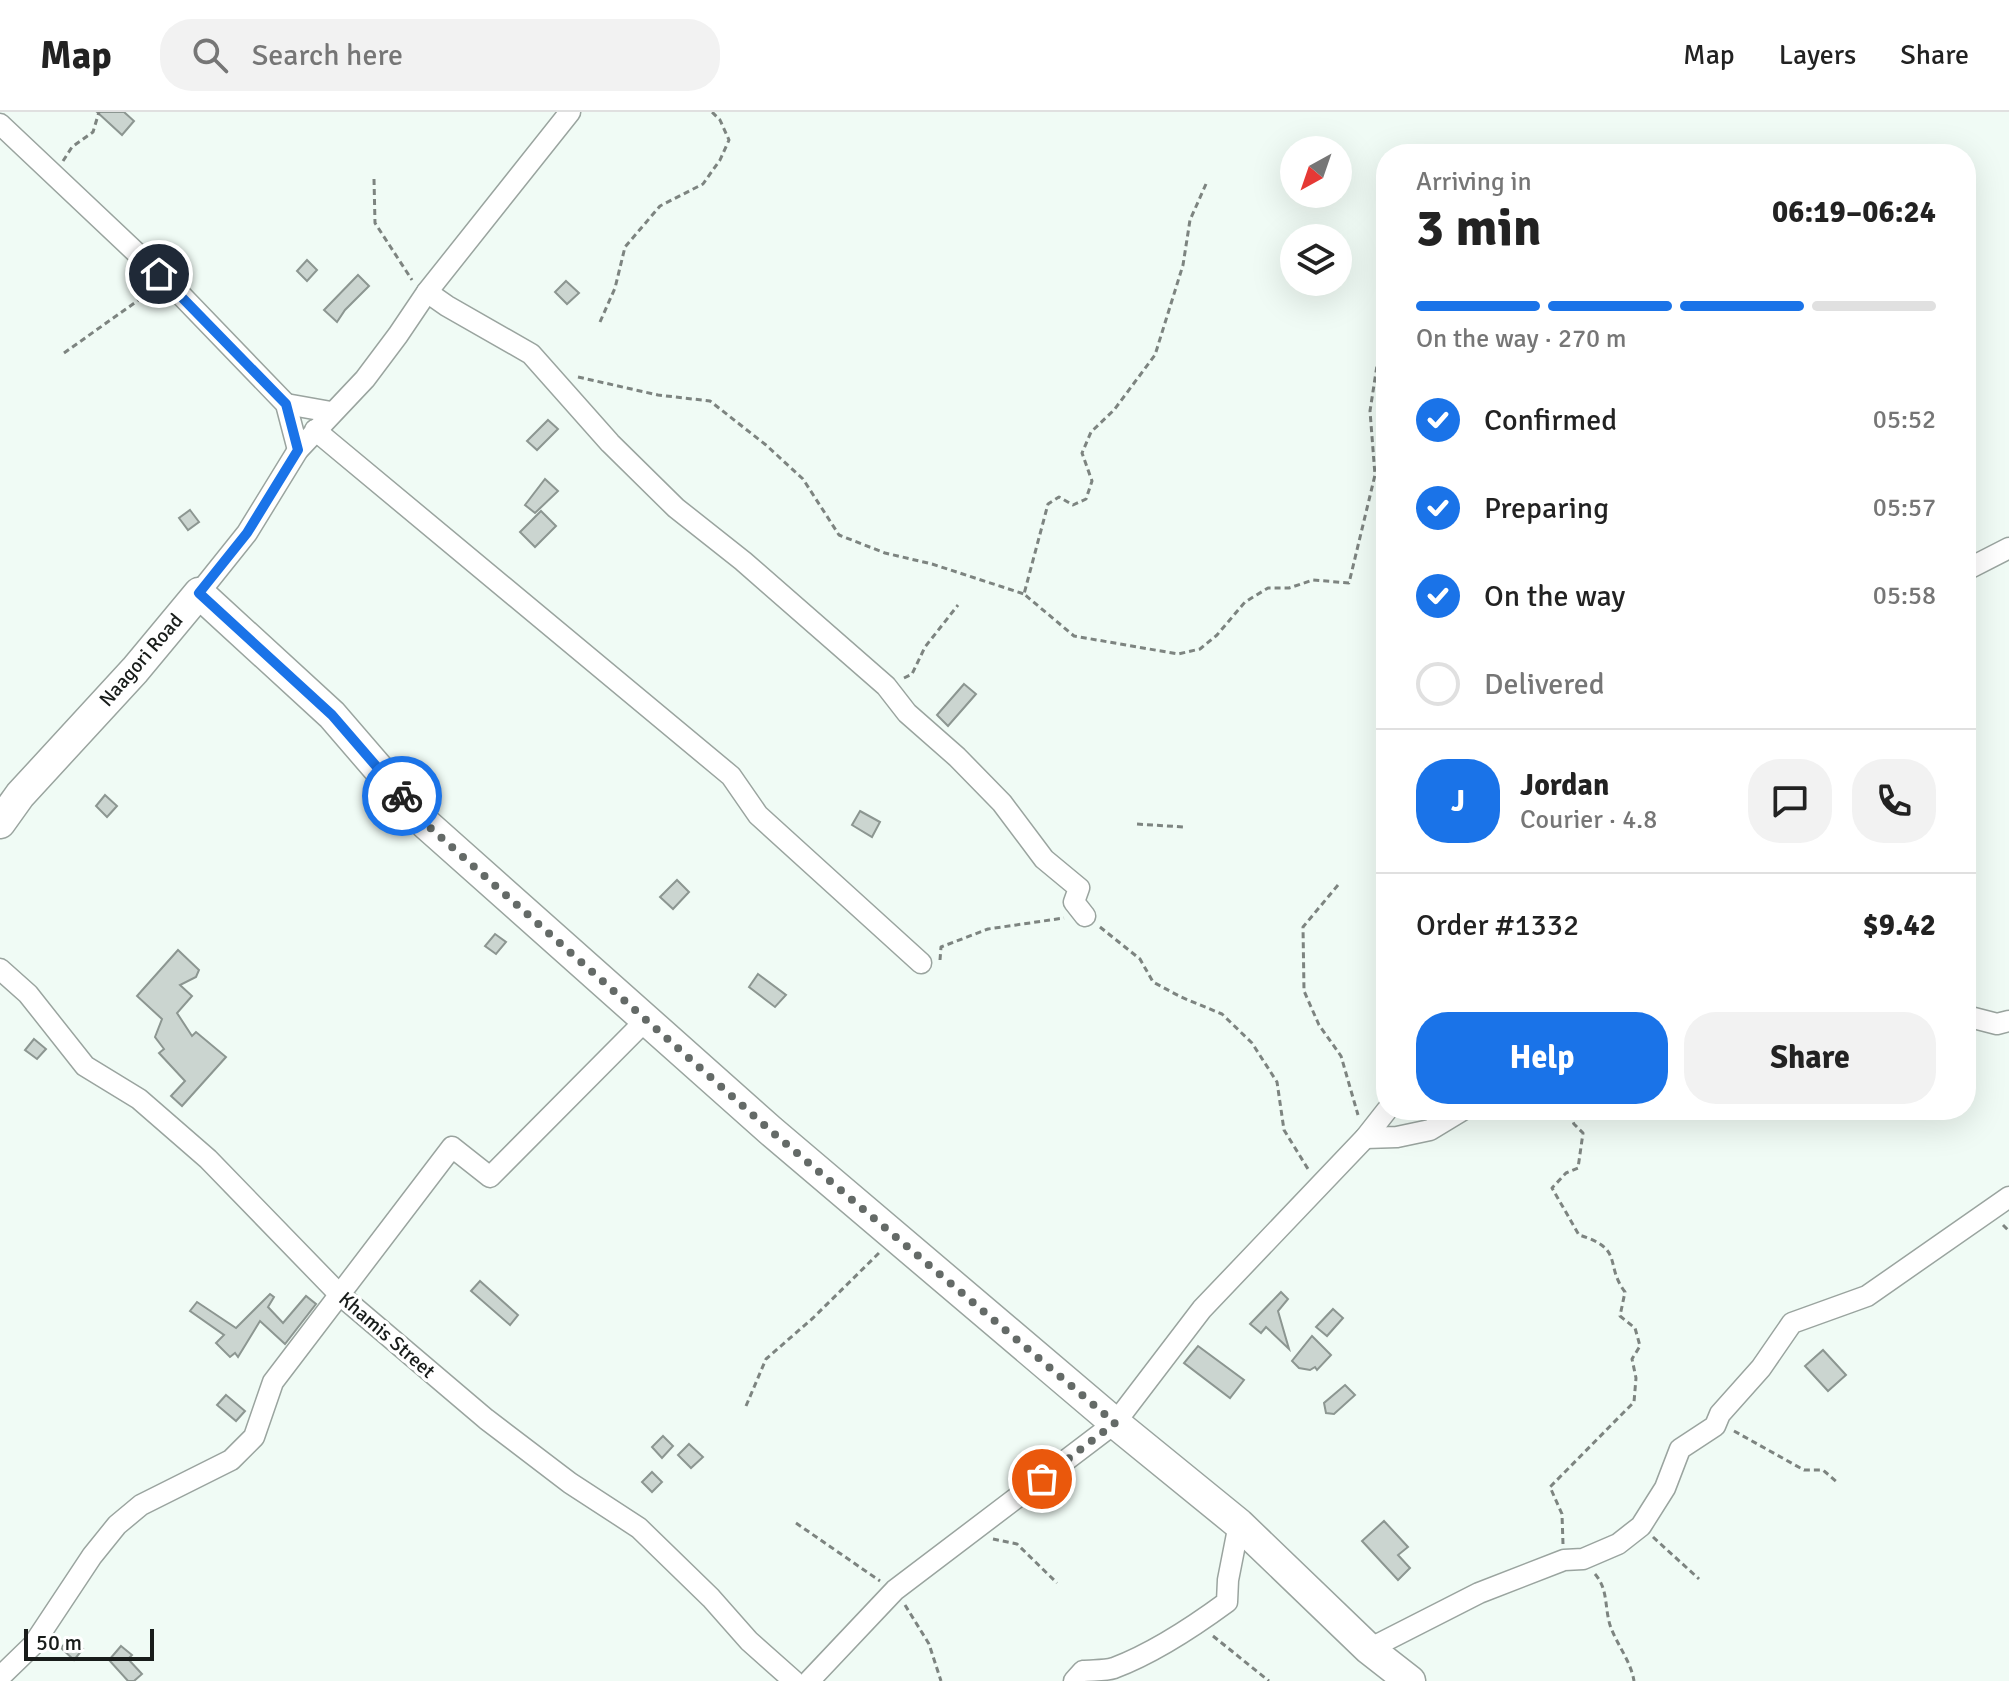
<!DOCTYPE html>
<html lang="en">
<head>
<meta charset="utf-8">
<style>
  body { margin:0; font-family:Signika,sans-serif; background:#f2f2f2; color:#222; height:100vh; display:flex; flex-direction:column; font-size:30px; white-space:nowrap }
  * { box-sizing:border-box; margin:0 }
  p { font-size:26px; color:#767676 }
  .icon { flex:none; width:44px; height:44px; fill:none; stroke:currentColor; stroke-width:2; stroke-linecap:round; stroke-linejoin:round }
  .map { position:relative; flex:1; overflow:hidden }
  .side { position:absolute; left:1376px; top:32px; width:600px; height:976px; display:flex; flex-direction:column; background:#fff; border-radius:32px; box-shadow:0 8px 32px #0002 }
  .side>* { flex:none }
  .needle { width:52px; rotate:220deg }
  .controls { position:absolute; left:1280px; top:24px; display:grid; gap:16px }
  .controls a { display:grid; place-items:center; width:72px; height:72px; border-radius:50%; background:#fff; box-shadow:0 8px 32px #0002; font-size:40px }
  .scale { position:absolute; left:24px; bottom:20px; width:130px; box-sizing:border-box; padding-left:8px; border:4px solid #181c1a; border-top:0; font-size:22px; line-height:28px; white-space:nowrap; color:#181c1a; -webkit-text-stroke:6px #fff; paint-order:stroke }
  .pin { position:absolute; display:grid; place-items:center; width:68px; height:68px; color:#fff; margin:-34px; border:4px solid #fff; border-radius:50%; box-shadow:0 2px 8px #0007 }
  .courier { position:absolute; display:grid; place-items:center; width:80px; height:80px; margin:-40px; border:6px solid #1a73e8; border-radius:50%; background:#fff; color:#222; box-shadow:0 2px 10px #0007 }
  .summary em { font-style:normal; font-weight:700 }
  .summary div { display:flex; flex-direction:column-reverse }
  .summary { display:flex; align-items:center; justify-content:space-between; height:136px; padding:0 40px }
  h1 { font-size:52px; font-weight:700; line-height:60px }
  .bar { display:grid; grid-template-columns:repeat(4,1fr); gap:12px 8px; align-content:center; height:96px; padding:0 40px }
  .bar i { height:10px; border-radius:6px; background:#e0e0e0 }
  .bar .selected { background:#1a73e8 }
  .bar p { grid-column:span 4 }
  .line { display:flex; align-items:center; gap:20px; padding:0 40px; border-top:2px solid #e0e0e0 }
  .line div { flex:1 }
  .round { display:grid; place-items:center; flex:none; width:84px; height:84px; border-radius:32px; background:#f2f2f2 }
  ol { padding:0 40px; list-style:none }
  li { display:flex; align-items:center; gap:24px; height:88px }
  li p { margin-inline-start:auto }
  li .icon { padding:8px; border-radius:50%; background:#1a73e8; color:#fff; stroke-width:4 }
  li:last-child { color:#767676 }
  li i { width:44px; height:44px; border:4px solid #e0e0e0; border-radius:50% }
  .button { display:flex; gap:16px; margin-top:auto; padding:16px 40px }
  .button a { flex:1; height:92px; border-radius:32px; background:#1a73e8; color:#fff; font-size:32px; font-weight:700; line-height:92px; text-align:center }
  .button a+a { background:#f2f2f2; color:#222 }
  header { display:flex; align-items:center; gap:48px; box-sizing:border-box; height:112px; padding:0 40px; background:#fff; border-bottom:2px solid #e0e0e0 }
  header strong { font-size:38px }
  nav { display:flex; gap:44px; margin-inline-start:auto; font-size:28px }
  .search { width:560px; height:72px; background:#f2f2f2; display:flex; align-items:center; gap:20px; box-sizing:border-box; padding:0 28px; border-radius:32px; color:#767676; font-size:30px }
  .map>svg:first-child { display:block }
  .building { fill:#cbd5d0; stroke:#8c9691; stroke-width:2 }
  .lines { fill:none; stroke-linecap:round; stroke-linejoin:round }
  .street-casing { stroke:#9aa49f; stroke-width:23 }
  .secondary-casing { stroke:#9aa49f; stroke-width:33 }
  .path { stroke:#7d8480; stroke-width:3; stroke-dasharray:6 4; stroke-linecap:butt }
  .street { stroke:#fff; stroke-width:20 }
  .secondary { stroke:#fff; stroke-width:30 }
  .done { stroke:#646a67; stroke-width:8; stroke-dasharray:0 14.4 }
  .route { stroke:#1a73e8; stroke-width:10 }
  .labels { text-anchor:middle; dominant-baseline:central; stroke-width:7; stroke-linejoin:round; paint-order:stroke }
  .street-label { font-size:20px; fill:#181c1a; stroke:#fff }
</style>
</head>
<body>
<header>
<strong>Map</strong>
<div class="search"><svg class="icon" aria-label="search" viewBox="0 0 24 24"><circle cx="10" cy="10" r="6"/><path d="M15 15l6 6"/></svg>Search here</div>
<nav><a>Map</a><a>Layers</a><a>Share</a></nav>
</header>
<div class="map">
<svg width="2009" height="1569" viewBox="0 0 2009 1569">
  <rect width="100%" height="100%" fill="#f0fbf5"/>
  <g class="building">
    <polygon points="97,0 124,0 134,9 122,23"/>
    <polygon points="307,148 317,158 307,169 297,159"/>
    <polygon points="358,163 369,174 345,198 337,210 324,198"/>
    <polygon points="566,169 579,181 567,192 555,180"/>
    <polygon points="548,308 558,317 537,338 527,329"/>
    <polygon points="545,367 558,379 535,401 525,393"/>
    <polygon points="190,398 199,410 188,418 179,406"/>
    <polygon points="541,399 556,414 535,435 520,420"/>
    <polygon points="964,572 976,582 948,614 937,603"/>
    <polygon points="105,683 117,694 107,705 96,694"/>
    <polygon points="860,699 880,710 872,725 852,713"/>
    <polygon points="677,768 689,780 673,797 660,785"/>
    <polygon points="495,822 506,830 496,842 485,834"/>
    <polygon points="178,838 199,858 196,865 180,873 192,884 177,901 192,924 196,920 226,945 182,994 171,984 185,969 159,941 164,937 155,925 162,907 137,884"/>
    <polygon points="758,862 786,883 775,895 749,875"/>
    <polygon points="34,927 46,937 37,947 25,938"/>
    <polygon points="480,1169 518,1203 510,1213 471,1179"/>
    <polygon points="1281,1180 1288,1187 1278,1199 1289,1237 1266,1215 1261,1221 1250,1212"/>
    <polygon points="270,1182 274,1185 268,1195 283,1211 306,1184 316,1192 285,1232 260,1209 238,1245 235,1241 230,1245 216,1231 224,1223 190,1199 197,1190 236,1216"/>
    <polygon points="1333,1197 1343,1206 1327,1224 1316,1215"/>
    <polygon points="1312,1224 1331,1243 1317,1258 1315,1255 1310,1258 1299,1256 1292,1249"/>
    <polygon points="1198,1234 1244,1268 1230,1286 1184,1251"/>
    <polygon points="1823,1238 1846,1263 1828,1279 1805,1254"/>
    <polygon points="1345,1273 1355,1283 1334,1302 1326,1301 1324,1291"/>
    <polygon points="226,1283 245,1299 236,1309 217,1293"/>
    <polygon points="663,1324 673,1334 662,1346 652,1335"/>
    <polygon points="689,1332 703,1345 691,1356 678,1343"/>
    <polygon points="652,1360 662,1370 652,1380 642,1370"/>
    <polygon points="1384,1409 1408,1435 1398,1443 1410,1456 1398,1468 1362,1429"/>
    <polygon points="70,1526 83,1537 74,1548 61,1536"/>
    <polygon points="121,1534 132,1543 128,1547 142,1562 134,1569 128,1569 109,1548"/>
  </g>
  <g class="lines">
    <defs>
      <g id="street">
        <polyline points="0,12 179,181 286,292 298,338"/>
        <polyline points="427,180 447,194 531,242 610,331 676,396 743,449 886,574 907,601 957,645 1002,691 1044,747 1079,776 1074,790 1085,804"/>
        <polyline points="286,292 331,300"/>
        <polyline points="315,318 731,664 758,703 921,851"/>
        <polyline points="1966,458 2009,436"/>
        <polyline points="199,481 247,421 298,338 365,267 398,223 427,180 570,0"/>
        <polyline points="0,857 28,882 85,954 139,987 208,1047 340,1183 486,1307 570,1371 639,1416 711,1486 749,1529 794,1569"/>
        <polyline points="1966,904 1997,912 2009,909"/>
        <polyline points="1365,1026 1397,1025 1430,1018 1463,998"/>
        <polyline points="1369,1537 1479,1481 1564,1448 1583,1447 1618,1432 1641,1414 1665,1376 1680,1337 1715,1314 1720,1302 1761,1256 1792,1211 1867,1184 2009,1085"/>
        <polyline points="0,1565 33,1533 92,1444 117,1413 141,1393 231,1348 254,1325 273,1270 452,1035 490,1065 646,908"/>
        <polyline points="809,1569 895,1478 1115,1311 1202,1197 1365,1026 1387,998"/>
        <path d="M1074 1569 1083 1559C1093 1558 1105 1559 1114 1556 1154 1541 1193 1515 1227 1490L1228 1468 1239 1412"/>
      </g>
      <polyline id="secondary" points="0,711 20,683 135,558 199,481 332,603 426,712 771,1019 1115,1311 1239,1412 1369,1537 1410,1569"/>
    </defs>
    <use href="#street" class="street-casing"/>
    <use href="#secondary" class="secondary-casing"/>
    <g class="path">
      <polyline points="63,49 72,35 93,20 99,0"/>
      <polyline points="374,67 375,111 412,168"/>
      <polyline points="1206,72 1190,108 1183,153 1155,243 1114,298 1091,320 1082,341 1092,369 1086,387 1073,393 1059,385 1048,392 1024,482 1074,524 1178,542 1200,537 1217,523 1245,490 1268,476 1289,476 1313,468 1349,471 1375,363 1370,299 1378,247 1386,235"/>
      <polyline points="600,210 615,176 625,135 660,94 703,72 720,48 729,28 720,8 712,0"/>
      <polyline points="64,241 140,187 156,184"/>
      <polyline points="578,265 658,283 710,289 766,333 803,367 839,423 885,441 932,452 1024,482"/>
      <polyline points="904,566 912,562 925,535 958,493"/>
      <polyline points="1137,712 1183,715"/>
      <polyline points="1338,773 1303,815 1304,879 1319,913 1341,944 1358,1003"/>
      <polyline points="1100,815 1140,847 1153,870 1181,885 1222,902 1252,931 1277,970 1284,1018 1308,1057"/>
      <polyline points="940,848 941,835 988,817 1064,806"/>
      <polyline points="2003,1113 2009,1119"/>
      <polyline points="746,1294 766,1247 813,1206 880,1140"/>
      <polyline points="1734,1319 1804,1358 1823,1358 1838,1371"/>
      <polyline points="796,1411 880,1469"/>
      <polyline points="1653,1425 1699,1467"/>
      <polyline points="993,1427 1017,1432 1057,1471"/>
      <path d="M1563 1432 1562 1402 1550 1375 1634 1290 1636 1266 1632 1247 1640 1234 1635 1216 1620 1204 1625 1180C1604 1152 1625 1137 1579 1123L1552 1076 1566 1061 1578 1056 1583 1021 1574 1012 1567 998"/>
      <path d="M1595 1462C1609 1478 1604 1497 1611 1516 1618 1534 1631 1550 1634 1569"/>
      <polyline points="905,1493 929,1532 941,1569"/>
      <polyline points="1213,1524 1269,1569"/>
    </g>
    <use href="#street" class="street"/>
    <use href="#secondary" class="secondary"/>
  </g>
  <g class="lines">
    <polyline class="done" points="402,684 426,712 771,1019 1115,1311 1042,1367"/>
    <polyline class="route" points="159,162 286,292 298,338 247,421 199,481 332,603 402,684"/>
  </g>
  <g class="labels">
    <g class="street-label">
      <text transform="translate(141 548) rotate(-49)">Naagori Road</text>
      <text transform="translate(387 1223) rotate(41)">Khamis Street</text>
    </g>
  </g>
</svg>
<div class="controls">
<a><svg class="needle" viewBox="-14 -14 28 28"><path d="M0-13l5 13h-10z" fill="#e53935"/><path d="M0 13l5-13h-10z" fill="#767676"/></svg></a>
<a><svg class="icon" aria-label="layers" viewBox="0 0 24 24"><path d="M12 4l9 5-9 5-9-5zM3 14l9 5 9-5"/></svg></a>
</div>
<div class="scale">50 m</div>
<div class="pin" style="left:1042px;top:1367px;background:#ea580c"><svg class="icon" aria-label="bag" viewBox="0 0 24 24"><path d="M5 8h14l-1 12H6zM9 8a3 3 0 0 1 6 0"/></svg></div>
<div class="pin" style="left:159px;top:162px;background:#1f2937"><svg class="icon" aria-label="home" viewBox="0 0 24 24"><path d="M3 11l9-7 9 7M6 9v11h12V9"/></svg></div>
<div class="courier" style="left:402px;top:684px"><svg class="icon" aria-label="bike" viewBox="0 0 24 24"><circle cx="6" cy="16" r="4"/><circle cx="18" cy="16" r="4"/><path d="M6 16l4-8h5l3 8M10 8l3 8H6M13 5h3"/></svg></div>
<section class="side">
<div class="summary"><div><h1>3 min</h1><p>Arriving in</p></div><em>06:19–06:24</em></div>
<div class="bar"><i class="selected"></i><i class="selected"></i><i class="selected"></i><i></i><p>On the way · 270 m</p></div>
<ol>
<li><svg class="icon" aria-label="check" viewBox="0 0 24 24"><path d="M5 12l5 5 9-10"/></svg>Confirmed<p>05:52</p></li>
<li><svg class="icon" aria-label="check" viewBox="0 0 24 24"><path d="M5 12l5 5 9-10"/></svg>Preparing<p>05:57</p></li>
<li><svg class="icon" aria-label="check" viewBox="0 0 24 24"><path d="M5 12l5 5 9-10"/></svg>On the way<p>05:58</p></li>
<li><i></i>Delivered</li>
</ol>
<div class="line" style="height:144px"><b class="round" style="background:#1a73e8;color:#fff">J</b><div><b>Jordan</b><p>Courier · 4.8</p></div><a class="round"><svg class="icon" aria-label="chat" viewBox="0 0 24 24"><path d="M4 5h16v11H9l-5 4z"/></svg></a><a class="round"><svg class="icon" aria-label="phone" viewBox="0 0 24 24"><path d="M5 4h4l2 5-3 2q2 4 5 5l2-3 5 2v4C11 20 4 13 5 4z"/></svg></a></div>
<div class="line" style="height:104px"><div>Order #1332</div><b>$9.42</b></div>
<div class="button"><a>Help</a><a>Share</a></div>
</section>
</div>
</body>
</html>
